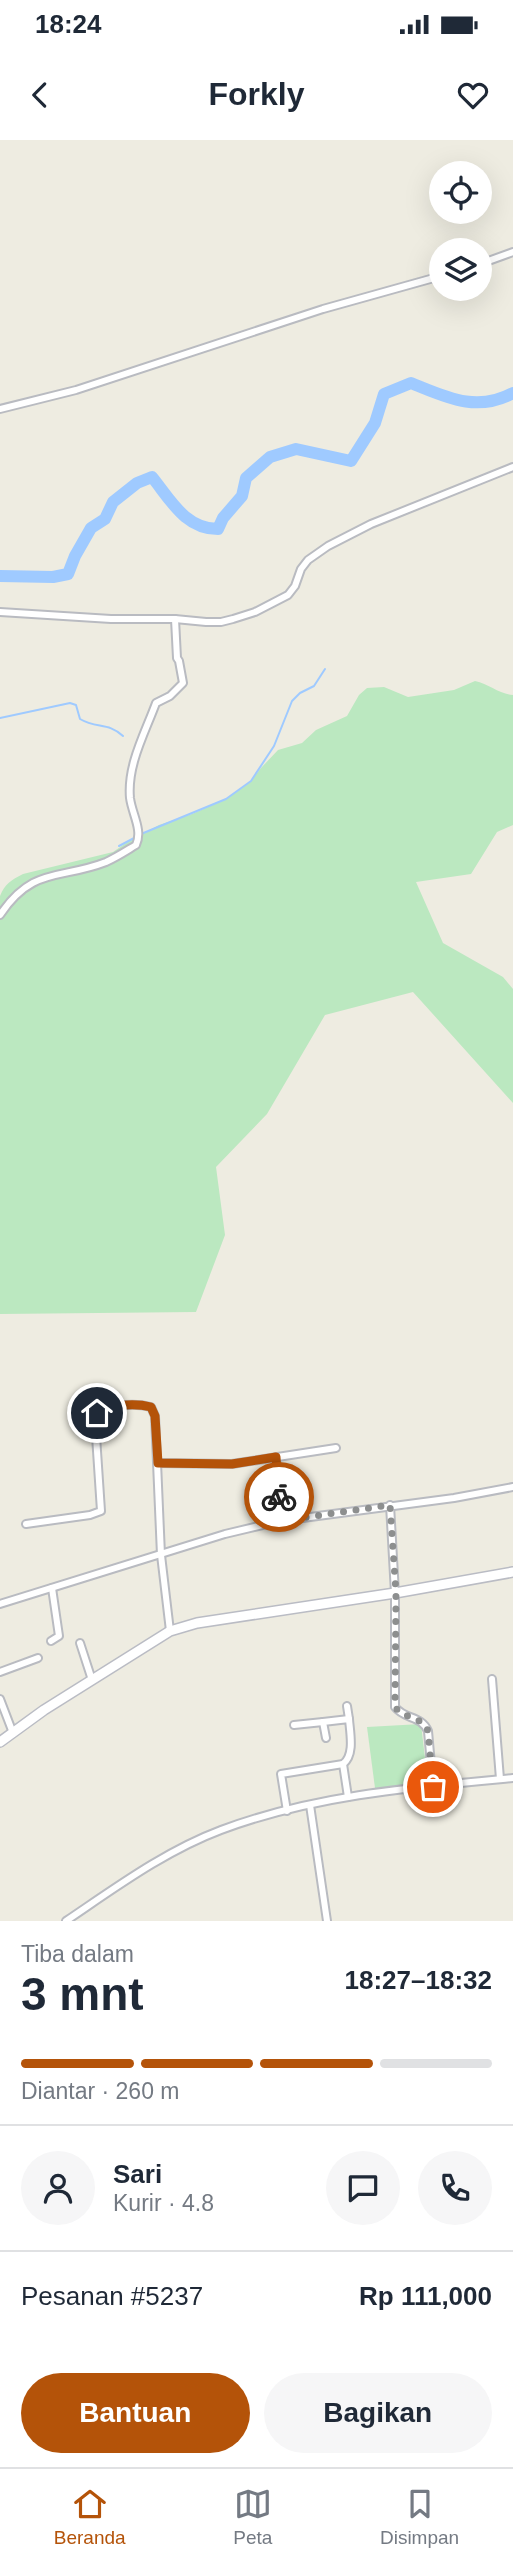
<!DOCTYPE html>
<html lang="id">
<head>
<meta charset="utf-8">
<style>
  body { margin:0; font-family:Helvetica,sans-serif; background:#f6f6f7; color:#1f2937; height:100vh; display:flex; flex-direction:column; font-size:26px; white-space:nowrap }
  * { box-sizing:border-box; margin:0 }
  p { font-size:23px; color:#747a83 }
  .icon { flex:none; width:38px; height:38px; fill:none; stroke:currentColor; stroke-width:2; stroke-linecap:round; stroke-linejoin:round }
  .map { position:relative; height:1781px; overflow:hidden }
  .drawer { display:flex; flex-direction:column; background:#fff; flex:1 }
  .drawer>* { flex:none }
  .fabs { position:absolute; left:429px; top:21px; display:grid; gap:14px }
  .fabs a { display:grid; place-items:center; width:63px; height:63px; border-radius:50%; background:#fff; box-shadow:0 7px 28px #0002; font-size:35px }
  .pin { position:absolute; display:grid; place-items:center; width:60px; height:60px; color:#fff; margin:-30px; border:4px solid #fff; border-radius:50%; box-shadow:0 2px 7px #0007 }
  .courier { position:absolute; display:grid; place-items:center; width:70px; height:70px; margin:-35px; border:5px solid #b45309; border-radius:50%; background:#fff; color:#222; box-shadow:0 2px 9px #0007 }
  .summary em { font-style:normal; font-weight:700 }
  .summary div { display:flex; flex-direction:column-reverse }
  .summary { display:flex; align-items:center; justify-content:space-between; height:119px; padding:0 21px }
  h1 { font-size:46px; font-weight:700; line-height:52px }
  .bar { display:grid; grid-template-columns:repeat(4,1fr); gap:10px 7px; align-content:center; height:84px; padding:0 21px }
  .bar i { height:9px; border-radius:5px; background:#e0e1e3 }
  .bar .current { background:#b45309 }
  .bar p { grid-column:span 4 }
  .line { display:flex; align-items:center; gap:18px; padding:0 21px; border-top:2px solid #e0e1e3 }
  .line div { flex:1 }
  .round { display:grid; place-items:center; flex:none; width:74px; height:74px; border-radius:37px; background:#f6f6f7 }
  .button { display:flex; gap:14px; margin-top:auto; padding:14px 21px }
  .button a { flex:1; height:80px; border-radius:42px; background:#b45309; color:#fff; font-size:28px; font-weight:700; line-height:80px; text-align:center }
  .button a+a { background:#f6f6f7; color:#1f2937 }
  .status { display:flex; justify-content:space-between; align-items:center; height:49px; padding:0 35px; background:#fff; direction:ltr }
  .status svg { height:19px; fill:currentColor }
  header { display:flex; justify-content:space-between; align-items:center; height:91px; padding:0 21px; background:#fff; font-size:32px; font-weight:700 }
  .tabs { display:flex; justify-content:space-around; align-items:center; height:98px; border-top:2px solid #e0e1e3; background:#fff; font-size:19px; color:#747a83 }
  .tabs a { display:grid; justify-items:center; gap:4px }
  .tabs .current { color:#b45309 }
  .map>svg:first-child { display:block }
  .green { fill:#bbe8c0 }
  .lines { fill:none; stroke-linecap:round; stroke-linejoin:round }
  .stream { stroke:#9fcaff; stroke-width:2 }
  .river { stroke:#9fcaff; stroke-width:12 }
  .street-casing { stroke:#b9bbc1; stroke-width:10 }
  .secondary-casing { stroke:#babcc4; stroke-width:12 }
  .street { stroke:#fff; stroke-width:6 }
  .secondary { stroke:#fff; stroke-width:9 }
  .done { stroke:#8d8f8f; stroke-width:7; stroke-dasharray:0 12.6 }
  .route { stroke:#b45309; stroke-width:9 }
</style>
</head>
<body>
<div class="status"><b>18:24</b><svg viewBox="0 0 49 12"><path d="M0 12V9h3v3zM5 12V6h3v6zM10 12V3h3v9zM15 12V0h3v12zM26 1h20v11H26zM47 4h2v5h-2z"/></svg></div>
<header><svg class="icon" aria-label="back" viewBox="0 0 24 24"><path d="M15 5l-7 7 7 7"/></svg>Forkly<svg class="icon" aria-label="heart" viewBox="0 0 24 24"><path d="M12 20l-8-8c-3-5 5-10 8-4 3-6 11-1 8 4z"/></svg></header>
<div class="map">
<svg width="513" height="1781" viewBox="0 0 513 1781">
  <rect width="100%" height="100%" fill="#eeece1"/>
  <g class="green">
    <path d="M475 541C489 544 499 554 513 555V685L497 692 471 734 416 742 443 803 503 837 513 849V963L413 852 325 875 267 974 216 1027 225 1095 196 1172 0 1174V756C5 744 11 740 23 734L113 712 132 699 159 685 192 674 226 659 251 641 261 628 278 610 302 603 316 590 347 576 359 555 367 548 384 547 408 557 454 550Z"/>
    <polygon points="421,1584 428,1644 375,1648 367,1587"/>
  </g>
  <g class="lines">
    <g class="stream">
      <path d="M0 578 70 563 76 565 80 579C97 589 108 582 123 596"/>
      <polyline points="141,694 226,659 251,641 274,606 292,561 300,553 314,546 325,529"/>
      <polyline points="119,706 136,697"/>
    </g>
    <path class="river" d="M0 436 53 437 68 434 75 416 91 388 105 379 113 362 137 343 152 337C170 359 185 389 218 389L223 378 242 356 246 338 270 317 296 309 351 321 375 283 384 254 411 243C446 257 476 273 513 253"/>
    <defs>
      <g id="street">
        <polyline points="480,124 513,112"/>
        <polyline points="0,269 76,250 323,169 441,136"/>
        <polyline points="0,472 111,479 175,479 206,482 221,482 233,479 255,472 288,455 295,446 301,429 308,420 328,406 371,384 513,327"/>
        <path d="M0 775C33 726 60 740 106 722 117 717 126 711 136 705 143 690 132 674 130 658 127 625 145 593 156 563L170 556 183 543 179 521 177 518 175 479"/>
        <polyline points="276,1317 280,1381"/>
        <polyline points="158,1323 232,1324 336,1308"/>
        <path d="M390 1365 395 1453V1567C405 1580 421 1575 428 1591L433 1647"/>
        <path d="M26 1384 90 1375 101 1371 95 1281C101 1263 135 1263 151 1267L155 1276 161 1415 170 1491"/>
        <polyline points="0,1464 225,1394 280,1381 454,1358 513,1347"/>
        <polyline points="51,1501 59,1496 52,1448"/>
        <polyline points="80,1503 92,1540"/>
        <polyline points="0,1532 38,1518"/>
        <polyline points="492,1539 500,1639"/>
        <polyline points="0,1559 13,1593"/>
        <polyline points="347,1566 349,1579"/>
        <polyline points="294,1585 323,1582"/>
        <polyline points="343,1624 348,1657"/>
        <polyline points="310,1665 327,1781"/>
        <path d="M287 1671 281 1634 343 1624C355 1615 350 1593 349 1579L323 1582 326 1598"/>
        <path d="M66 1781C115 1748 165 1711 221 1690 314 1655 415 1647 513 1638"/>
      </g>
      <polyline id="secondary" points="0,1602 44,1570 170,1491 197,1483 395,1453 513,1432"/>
    </defs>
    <use href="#street" class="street-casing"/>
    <use href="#secondary" class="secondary-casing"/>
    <use href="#street" class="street"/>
    <use href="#secondary" class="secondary"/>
  </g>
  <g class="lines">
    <path class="done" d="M279 1357 280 1381 390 1365 396 1453 395 1567C405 1580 421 1575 428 1591L433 1647"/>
    <path class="route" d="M97 1273C110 1264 136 1263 151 1267L155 1276 158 1323 232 1324 276 1317 279 1357"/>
  </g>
</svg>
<div class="fabs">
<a><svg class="icon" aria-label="locate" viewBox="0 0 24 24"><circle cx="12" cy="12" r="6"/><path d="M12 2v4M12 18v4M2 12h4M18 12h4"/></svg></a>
<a><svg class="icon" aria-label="layers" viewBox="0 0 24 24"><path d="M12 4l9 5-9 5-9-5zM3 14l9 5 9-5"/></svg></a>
</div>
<div class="pin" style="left:433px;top:1647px;background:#ea580c"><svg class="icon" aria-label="bag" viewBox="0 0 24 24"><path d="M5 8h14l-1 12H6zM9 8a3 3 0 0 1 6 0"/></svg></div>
<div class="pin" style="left:97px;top:1273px;background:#1f2937"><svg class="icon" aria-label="home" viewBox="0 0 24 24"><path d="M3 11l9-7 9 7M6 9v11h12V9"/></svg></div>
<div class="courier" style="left:279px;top:1357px"><svg class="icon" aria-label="bike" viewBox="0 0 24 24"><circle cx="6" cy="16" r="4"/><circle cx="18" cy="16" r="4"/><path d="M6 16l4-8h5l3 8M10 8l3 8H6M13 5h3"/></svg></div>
</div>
<section class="drawer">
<div class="summary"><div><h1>3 mnt</h1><p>Tiba dalam</p></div><em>18:27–18:32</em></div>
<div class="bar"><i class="current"></i><i class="current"></i><i class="current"></i><i></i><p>Diantar · 260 m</p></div>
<div class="line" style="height:126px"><a class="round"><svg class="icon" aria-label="person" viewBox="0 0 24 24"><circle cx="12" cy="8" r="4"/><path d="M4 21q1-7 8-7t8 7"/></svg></a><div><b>Sari</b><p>Kurir · 4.8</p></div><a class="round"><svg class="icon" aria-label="chat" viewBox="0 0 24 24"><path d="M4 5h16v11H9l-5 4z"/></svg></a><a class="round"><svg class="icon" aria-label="phone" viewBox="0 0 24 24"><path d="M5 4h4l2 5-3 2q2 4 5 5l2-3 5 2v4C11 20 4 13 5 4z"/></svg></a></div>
<div class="line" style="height:91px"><div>Pesanan #5237</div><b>Rp 111,000</b></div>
<div class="button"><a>Bantuan</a><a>Bagikan</a></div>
</section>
<nav class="tabs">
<a class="current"><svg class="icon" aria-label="home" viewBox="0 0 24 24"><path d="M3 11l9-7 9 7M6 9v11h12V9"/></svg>Beranda</a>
<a><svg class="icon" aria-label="map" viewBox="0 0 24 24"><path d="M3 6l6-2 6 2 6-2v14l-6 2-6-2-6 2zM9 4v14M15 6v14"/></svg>Peta</a>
<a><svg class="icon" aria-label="saved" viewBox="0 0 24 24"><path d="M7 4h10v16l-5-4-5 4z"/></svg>Disimpan</a>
</nav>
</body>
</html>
